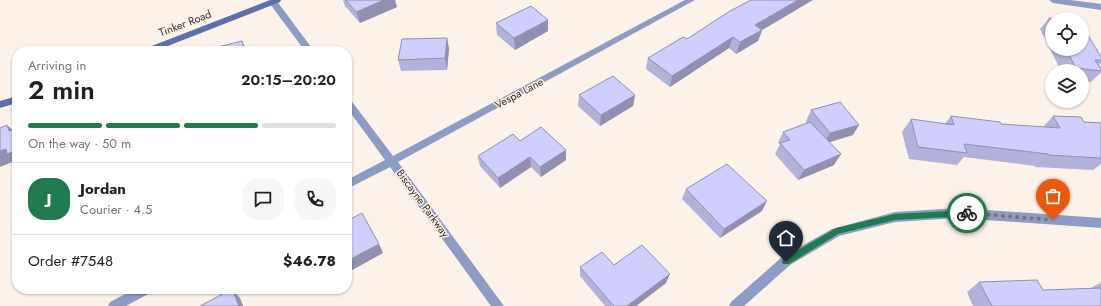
<!DOCTYPE html>
<html lang="en">
<head>
<meta charset="utf-8">
<style>
  body { margin:0; font-family:Jost,sans-serif; background:#f6f6f6; color:#202124; height:100vh; display:flex; flex-direction:column; font-size:15px; white-space:nowrap }
  * { box-sizing:border-box; margin:0 }
  p { font-size:13px; color:#757577 }
  .icon { flex:none; width:22px; height:22px; fill:none; stroke:currentColor; stroke-width:2; stroke-linecap:round; stroke-linejoin:round }
  .map { position:relative; flex:1; overflow:hidden }
  .details { position:absolute; left:12px; top:46px; width:340px; height:248px; display:flex; flex-direction:column; background:#fff; border-radius:16px; box-shadow:0 1px 3px #0004 }
  .details>* { flex:none }
  .fabs { position:absolute; left:1045px; top:12px; display:grid; gap:8px }
  .fabs a { display:grid; place-items:center; width:44px; height:44px; border-radius:50%; background:#fff; box-shadow:0 1px 3px #0004; font-size:20px }
  .pin { position:absolute; display:grid; place-items:center; width:34px; height:34px; color:#fff; margin:-41px -17px; border-radius:50% 50% 50% 0; rotate:-45deg; box-shadow:0 0 4px #0007 }
  .pin .icon { rotate:45deg }
  .courier { position:absolute; display:grid; place-items:center; width:40px; height:40px; margin:-20px; border:3px solid #1f7a4f; border-radius:50%; background:#fff; color:#222; box-shadow:0 1px 5px #0007 }
  .summary em { font-style:normal; font-weight:600 }
  .summary div { display:flex; flex-direction:column-reverse }
  .summary { display:flex; align-items:center; justify-content:space-between; height:68px; padding:0 16px }
  h1 { font-size:26px; font-weight:600; line-height:30px }
  .bar { display:grid; grid-template-columns:repeat(4,1fr); gap:6px 4px; align-content:center; height:48px; padding:0 16px }
  .bar i { height:5px; border-radius:3px; background:#e0e0e0 }
  .bar .on { background:#1f7a4f }
  .bar p { grid-column:span 4 }
  .line { display:flex; align-items:center; gap:10px; padding:0 16px; border-top:1px solid #e0e0e0 }
  .line div { flex:1 }
  .round { display:grid; place-items:center; flex:none; width:42px; height:42px; border-radius:16px; background:#f6f6f6 }
  .map>svg:first-child { display:block }
  .lines { fill:none; stroke-linecap:round; stroke-linejoin:round }
  .street { fill:#8c9cc4; fill-rule:evenodd }
  .secondary { fill:#5b71ab; fill-rule:evenodd }
  .wall { fill:#b2b1d9 }
  .shaded-wall { fill:#9190b0 }
  .building { fill:#cfcefc; stroke:#9190b0 }
  .route { fill:#1f7a4f }
  .done { stroke:#7e736a; stroke-width:4; stroke-dasharray:0 7.2 }
  .labels { text-anchor:middle; dominant-baseline:central; stroke-width:3; stroke-linejoin:round; paint-order:stroke }
  .street-label { font-size:11px; fill:#392e25; stroke:#fdf2e9 }
</style>
</head>
<body>
<div class="map">
<svg width="1101" height="306" viewBox="0 0 1101 306">
  <rect width="100%" height="100%" fill="#fdf2e9"/>
  <g class="lines">
    <g class="street">
      <polygon points="270,0 276,0 314,51 305,51 270,4"/>
      <polygon points="685,0 695,0 398,162 504,306 491,306 390,167 347,189 347,180 385,160 347,108 347,98 350,99 393,156"/>
      <polygon points="1049,0 1071,0 1101,4 1101,10 1053,3"/>
      <polygon points="958,208 1101,218 1101,228 958,218 895,222 839,236 790,265 744,306 729,306 731,302 782,257 832,229 895,212"/>
      <polygon points="135,289 152,289 150,293 126,306 108,306 110,302"/>
    </g>
    <g class="secondary">
      <polygon points="270,0 281,0 280,2 155,51 143,51 144,49"/>
      <polygon points="17,96 17,103 0,108 0,101"/>
    </g>
  </g>
  <g class="wall">
    <polygon points="343,0 395,0 397,7 360,23 345,6"/>
    <polygon points="1049,18 1052,19 1052,49 1082,49 1101,57 1101,63 1099,65 1101,69 1101,72 1091,82 1082,81 1082,71 1061,71 1040,29"/>
    <polygon points="548,20 548,31 515,50 497,35 496,23"/>
    <polygon points="762,30 758,41 736,54 729,48 670,87 646,69 648,58 687,39"/>
    <polygon points="447,38 449,49 447,70 401,71 398,60"/>
    <polygon points="579,95 635,95 633,106 600,126 578,106"/>
    <polygon points="811,110 853,135 829,142 834,165 798,180 775,154 780,144 778,143 783,132 807,123 806,121"/>
    <polygon points="951,116 1001,124 1043,127 1053,116 1084,122 1101,123 1101,164 1093,170 1035,167 1035,166 964,157 957,165 909,159 902,132 911,119 945,124"/>
    <polygon points="520,141 566,160 541,177 531,167 500,188 480,166 478,156"/>
    <polygon points="686,189 762,211 720,238 682,199"/>
    <polygon points="614,265 666,283 636,306 605,306 580,276 580,267"/>
    <polygon points="979,282 1043,290 1091,288 1101,282 1101,306 973,306 967,292"/>
  </g>
  <g class="shaded-wall">
    <polygon points="384,0 395,0 397,7 360,23 356,12"/>
    <polygon points="798,0 813,0 754,35 762,30 758,41 736,54 740,42 755,25"/>
    <polygon points="548,20 548,31 515,50 514,38"/>
    <polygon points="733,37 729,48 670,87 672,76"/>
    <polygon points="447,38 449,49 447,70 445,58"/>
    <polygon points="242,41 247,51 244,51"/>
    <polygon points="635,95 633,106 600,126 601,115"/>
    <polygon points="7,125 17,134 9,131"/>
    <polygon points="859,125 853,135 824,144 830,133"/>
    <polygon points="6,149 17,150 17,163 15,161 0,167 0,151"/>
    <polygon points="566,150 566,160 541,177 540,167"/>
    <polygon points="841,154 834,165 798,180 804,170"/>
    <polygon points="530,157 531,167 500,188 498,178"/>
    <polygon points="767,201 762,211 720,238 724,229"/>
    <polygon points="379,244 383,253 347,273 347,261"/>
    <polygon points="670,274 666,283 636,306 627,306"/>
    <polygon points="232,289 240,298 243,306 239,306"/>
    <polygon points="310,289 317,289 312,292"/>
  </g>
  <g class="building">
    <polygon points="346,0 384,0 356,12"/>
    <polygon points="751,0 798,0 755,25 762,30 740,42 733,37 672,76 648,58 683,37 687,39 730,11"/>
    <polygon points="531,6 548,20 514,38 496,23"/>
    <polygon points="1049,18 1058,19 1052,19 1052,24"/>
    <polygon points="1082,25 1101,57 1101,60 1095,60 1101,69 1101,71 1076,68 1066,49 1082,49"/>
    <polygon points="447,38 445,58 398,60 402,39"/>
    <polygon points="242,41 244,51 202,51"/>
    <polygon points="613,76 635,95 601,115 579,95"/>
    <polygon points="840,102 859,125 830,133 811,110"/>
    <polygon points="951,116 1000,122 1001,124 1060,128 1053,116 1081,117 1084,122 1101,123 1101,158 1048,155 1048,154 964,144 967,153 918,147 911,119 954,125"/>
    <polygon points="810,122 841,154 804,170 780,143 790,140 783,132"/>
    <polygon points="7,125 9,131 17,128 17,150 7,154 6,149 0,151 0,128"/>
    <polygon points="541,127 566,150 540,167 530,157 498,178 478,156 513,134 520,141"/>
    <polygon points="727,164 767,201 724,229 686,189"/>
    <polygon points="362,213 379,244 347,261 347,221"/>
    <polygon points="642,245 670,274 627,306 614,306 580,267 602,252 614,265"/>
    <polygon points="1037,280 1043,290 1101,288 1101,306 992,306 979,282"/>
    <polygon points="232,289 239,306 200,306"/>
  </g>
  <polygon class="route" points="967,210 970,213 967,216 895,220 838,234 789,264 783,264 782,262 783,259 836,228 895,214"/>
  <g class="lines">
    <polyline class="done" points="967,213 1053,220"/>
  </g>
  <g class="labels">
    <g class="street-label">
      <text transform="translate(185 23) rotate(-21)">Tinker Road</text>
      <text transform="translate(519 93) rotate(-28)">Vespa Lane</text>
      <text transform="translate(423 203) rotate(54)">Biscayne Parkway</text>
    </g>
  </g>
</svg>
<div class="fabs">
<a><svg class="icon" aria-label="locate" viewBox="0 0 24 24"><circle cx="12" cy="12" r="6"/><path d="M12 2v4M12 18v4M2 12h4M18 12h4"/></svg></a>
<a><svg class="icon" aria-label="layers" viewBox="0 0 24 24"><path d="M12 4l9 5-9 5-9-5zM3 14l9 5 9-5"/></svg></a>
</div>
<div class="pin" style="left:1053px;top:220px;background:#ea580c"><svg class="icon" aria-label="bag" viewBox="0 0 24 24"><path d="M5 8h14l-1 12H6zM9 8a3 3 0 0 1 6 0"/></svg></div>
<div class="pin" style="left:786px;top:262px;background:#1f2937"><svg class="icon" aria-label="home" viewBox="0 0 24 24"><path d="M3 11l9-7 9 7M6 9v11h12V9"/></svg></div>
<div class="courier" style="left:967px;top:213px"><svg class="icon" aria-label="bike" viewBox="0 0 24 24"><circle cx="6" cy="16" r="4"/><circle cx="18" cy="16" r="4"/><path d="M6 16l4-8h5l3 8M10 8l3 8H6M13 5h3"/></svg></div>
<section class="details">
<div class="summary"><div><h1>2 min</h1><p>Arriving in</p></div><em>20:15–20:20</em></div>
<div class="bar"><i class="on"></i><i class="on"></i><i class="on"></i><i></i><p>On the way · 50 m</p></div>
<div class="line" style="height:72px"><b class="round" style="background:#1f7a4f;color:#fff">J</b><div><b>Jordan</b><p>Courier · 4.5</p></div><a class="round"><svg class="icon" aria-label="chat" viewBox="0 0 24 24"><path d="M4 5h16v11H9l-5 4z"/></svg></a><a class="round"><svg class="icon" aria-label="phone" viewBox="0 0 24 24"><path d="M5 4h4l2 5-3 2q2 4 5 5l2-3 5 2v4C11 20 4 13 5 4z"/></svg></a></div>
<div class="line" style="height:52px"><div>Order #7548</div><b>$46.78</b></div>
</section>
</div>
</body>
</html>
